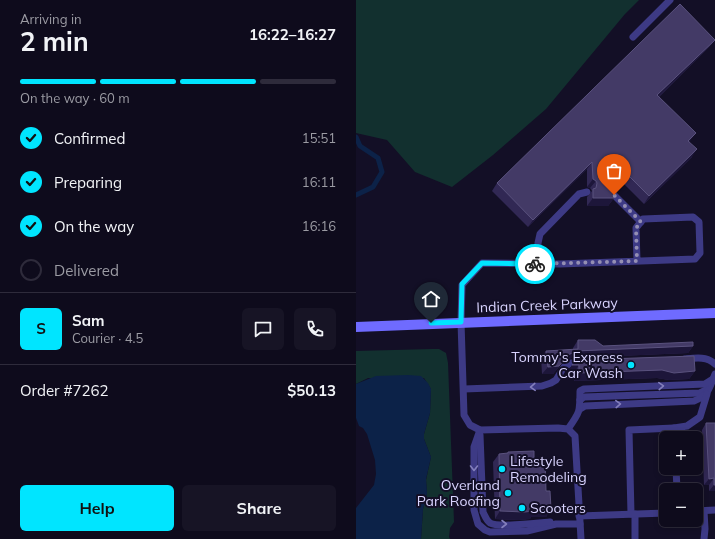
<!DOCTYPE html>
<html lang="en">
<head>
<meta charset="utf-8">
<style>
  body { margin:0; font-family:Mulish,sans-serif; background:#171425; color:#f1f3f6; height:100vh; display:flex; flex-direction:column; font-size:15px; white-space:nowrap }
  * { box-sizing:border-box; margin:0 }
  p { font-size:13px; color:#9b9ba3 }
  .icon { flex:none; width:22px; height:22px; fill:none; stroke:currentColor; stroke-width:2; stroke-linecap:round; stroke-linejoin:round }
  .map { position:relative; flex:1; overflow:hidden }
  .drawer { display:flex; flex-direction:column; background:#0e0b1c; width:356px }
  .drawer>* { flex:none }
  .buttons { position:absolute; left:303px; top:431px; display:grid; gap:8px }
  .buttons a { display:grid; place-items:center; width:44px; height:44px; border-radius:6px; background:#0e0b1c; box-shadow:0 2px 6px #0003,0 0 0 1px #2e2b3b; font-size:20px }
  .pin { position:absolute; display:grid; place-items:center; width:34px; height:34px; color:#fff; margin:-41px -17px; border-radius:50% 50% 50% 0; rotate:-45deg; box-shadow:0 0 4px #0007 }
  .pin .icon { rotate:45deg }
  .courier { position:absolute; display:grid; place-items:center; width:40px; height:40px; margin:-20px; border:3px solid #00e5ff; border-radius:50%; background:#fff; color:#222; box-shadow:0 1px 5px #0007 }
  .headline em { font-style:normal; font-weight:700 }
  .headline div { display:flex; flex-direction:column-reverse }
  .headline { display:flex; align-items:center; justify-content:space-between; height:68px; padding:0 20px }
  h1 { font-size:26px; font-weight:700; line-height:30px }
  .bar { display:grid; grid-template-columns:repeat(4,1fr); gap:6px 4px; align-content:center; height:48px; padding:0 20px }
  .bar i { height:5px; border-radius:3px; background:#2e2b3b }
  .bar .on { background:#00e5ff }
  .bar p { grid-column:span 4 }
  .line { display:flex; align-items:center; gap:10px; padding:0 20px; border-top:1px solid #2e2b3b }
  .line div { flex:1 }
  .round { display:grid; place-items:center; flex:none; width:42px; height:42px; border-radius:6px; background:#171425 }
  ol { padding:0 20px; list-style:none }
  li { display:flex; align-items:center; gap:12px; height:44px }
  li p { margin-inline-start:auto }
  li .icon { padding:4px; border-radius:50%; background:#00e5ff; color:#111; stroke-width:4 }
  li:last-child { color:#9b9ba3 }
  li i { width:22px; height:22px; border:2px solid #2e2b3b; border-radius:50% }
  .action { display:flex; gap:8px; margin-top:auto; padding:8px 20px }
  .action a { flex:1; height:46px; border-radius:6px; background:#00e5ff; color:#111; font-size:16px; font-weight:700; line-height:46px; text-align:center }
  .action a+a { background:#171425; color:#f1f3f6 }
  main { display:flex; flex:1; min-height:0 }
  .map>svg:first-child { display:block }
  .green { fill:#12302f }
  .water { fill:#0c2248 }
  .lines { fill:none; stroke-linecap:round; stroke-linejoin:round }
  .stream { stroke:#0c2248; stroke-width:5 }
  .lane { stroke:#3d3a85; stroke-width:7 }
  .secondary { stroke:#6f6bff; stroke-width:10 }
  .wall { fill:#312854 }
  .shaded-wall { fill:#1d163a }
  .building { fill:#433a66; stroke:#5a527e }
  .oneway { stroke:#837fbc }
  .done { stroke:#948fb3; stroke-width:4; stroke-dasharray:0 7.2 }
  .route { stroke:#00e5ff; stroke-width:5 }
  .poi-dot { fill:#00e5ff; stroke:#130f26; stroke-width:1.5 }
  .labels { text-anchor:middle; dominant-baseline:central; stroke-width:4; stroke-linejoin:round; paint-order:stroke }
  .street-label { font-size:14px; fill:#d9d4ff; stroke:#130f26 }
  .poi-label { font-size:14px; fill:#d9d4ff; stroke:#130f26; text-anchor:end }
</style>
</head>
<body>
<main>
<section class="drawer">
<div class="headline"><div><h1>2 min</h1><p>Arriving in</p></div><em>16:22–16:27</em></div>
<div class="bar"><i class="on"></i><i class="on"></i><i class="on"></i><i></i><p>On the way · 60 m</p></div>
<ol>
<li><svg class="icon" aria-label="check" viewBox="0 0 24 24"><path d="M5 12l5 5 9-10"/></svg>Confirmed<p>15:51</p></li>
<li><svg class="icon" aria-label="check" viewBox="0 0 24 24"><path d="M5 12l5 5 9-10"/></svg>Preparing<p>16:11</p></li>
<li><svg class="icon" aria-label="check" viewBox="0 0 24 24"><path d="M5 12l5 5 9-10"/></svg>On the way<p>16:16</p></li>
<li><i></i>Delivered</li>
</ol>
<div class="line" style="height:72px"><b class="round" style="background:#00e5ff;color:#111">S</b><div><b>Sam</b><p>Courier · 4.5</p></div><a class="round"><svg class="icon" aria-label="chat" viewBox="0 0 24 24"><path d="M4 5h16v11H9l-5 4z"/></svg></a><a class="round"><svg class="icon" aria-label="phone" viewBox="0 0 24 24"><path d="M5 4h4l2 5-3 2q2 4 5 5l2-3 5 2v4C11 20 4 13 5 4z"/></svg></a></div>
<div class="line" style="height:52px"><div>Order #7262</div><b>$50.13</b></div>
<div class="action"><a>Help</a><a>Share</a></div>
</section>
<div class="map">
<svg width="359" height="539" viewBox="0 0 359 539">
  <rect width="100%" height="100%" fill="#130f26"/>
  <g class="green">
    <polygon points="0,0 283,0 269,14 190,109 137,155 96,187 59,172 31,140 0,133"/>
    <polygon points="76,349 83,349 90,353 92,363 98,522 94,528 93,537 94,539 65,539 67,509 71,493 70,480 75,457 68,439 68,434 74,413 75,389 68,378 12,378 0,384 0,351"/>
  </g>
  <polygon class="water" points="52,375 65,376 72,383 75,389 74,413 68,434 68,439 75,457 70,479 71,493 67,509 65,539 0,539 0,508 18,485 20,474 19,460 11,434 7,428 3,426 0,418 0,384 20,376"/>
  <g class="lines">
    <polyline class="stream" points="0,137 4,146 22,158 26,172 17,187 0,195"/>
    <g class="lane">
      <polyline points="277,37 314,0"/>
      <polyline points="252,192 258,195 285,222"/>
      <polyline points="183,264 182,243 184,234 223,194 231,192"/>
      <path d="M329 359C339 358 351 356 359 364"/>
      <polyline points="108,389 186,386 195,383 200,380 208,367 215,363 226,363"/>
      <polyline points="224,400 228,397 344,393 352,389"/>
      <path d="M224 409 229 406 338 401C353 395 353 389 359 374"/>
      <polyline points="318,428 331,426 344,417 351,394"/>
      <path d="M212 429C224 412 224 412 224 391L228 389 349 384 357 379"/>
      <polyline points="124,430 118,447 118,510 122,524 129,530 134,532 171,531 200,524 224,524"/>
      <path d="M124 435 127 512C129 516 130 520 134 523 142 528 183 523 194 522"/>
      <polyline points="320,468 321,490"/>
      <polyline points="340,511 359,510"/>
      <polyline points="275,514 273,430 318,428 318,438"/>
      <polyline points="279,514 279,539"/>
      <polyline points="223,516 310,513"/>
      <polyline points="225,539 219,436 212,429 202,428 124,430 114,425 108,415 105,322 106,285 126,263 204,264 339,259 344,253 343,222 337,217 287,219 280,228 281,261"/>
      <polyline points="348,539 349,529 348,511"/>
    </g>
    <polyline class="secondary" points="0,327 359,313"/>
  </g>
  <g class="wall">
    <polygon points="359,40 353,47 303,97 334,142 336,157 288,204 257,173 253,186 258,198 252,206 231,206 231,197 236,191 234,188 231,187 231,169 172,227 136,191 141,183"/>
    <polygon points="222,340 247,346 337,346 332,353 215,358 207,362 197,374 186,374 185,358 190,351 217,350 217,348"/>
    <polygon points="222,360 339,371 333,379 313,380 301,378 218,381 218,373 211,373"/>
    <polygon points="350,423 359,423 359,491 353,491 353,485 348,485 346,430"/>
    <polygon points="152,452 178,460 190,491 195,509 190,517 175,517 174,519 163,520 139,519 137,462 143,454 151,454"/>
  </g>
  <g class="shaded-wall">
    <polygon points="359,40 353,47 296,103 301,95"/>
    <polygon points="340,133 334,141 327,148 332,141"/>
    <polygon points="341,149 336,157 288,204 293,196"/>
    <polygon points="236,162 231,169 172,227 177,220"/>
    <polygon points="237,179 240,181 234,188 231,187"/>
    <polygon points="257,179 252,187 249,188 254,180"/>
    <polygon points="237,198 258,198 252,206 231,206"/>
    <polygon points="337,346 332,353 215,358 207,362 197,374 186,374 192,367 220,351"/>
    <polygon points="216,365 223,365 218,373 211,373"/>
    <polygon points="306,370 339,371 333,379 313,380 301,378 218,381 223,373"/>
    <polygon points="358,478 353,485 348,485 353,479"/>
    <polygon points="358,485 359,485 359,491 353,491"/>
    <polygon points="195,509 190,517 175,517 174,519 163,520 139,519 144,511"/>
  </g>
  <g class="building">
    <polygon points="324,4 359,40 301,95 340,133 332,141 341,149 293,196 257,160 257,179 254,180 252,184 254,187 257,190 258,198 237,198 237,189 240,188 241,183 240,181 237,179 236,162 177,220 141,183"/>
    <polygon points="222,340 239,340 247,346 337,342 337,346 220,351 212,355 203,366 192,367 190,351 222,349"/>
    <polygon points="338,356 339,371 318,373 306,370 223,373 223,365 216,365 222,360"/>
    <polygon points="350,423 359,423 359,485 358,485 358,478 353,479"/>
    <polygon points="178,451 178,460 189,460 190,491 194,491 195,509 179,510 179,511 168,512 144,511 143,454 152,453 152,452"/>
  </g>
  <defs><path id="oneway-chevron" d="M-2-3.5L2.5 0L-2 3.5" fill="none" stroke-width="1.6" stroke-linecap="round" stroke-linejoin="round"/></defs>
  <g class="oneway">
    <use href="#oneway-chevron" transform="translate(305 386) rotate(-3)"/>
    <use href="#oneway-chevron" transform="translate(177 387) rotate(177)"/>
    <use href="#oneway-chevron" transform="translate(262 404) rotate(-3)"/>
    <use href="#oneway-chevron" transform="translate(118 468) rotate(90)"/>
    <use href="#oneway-chevron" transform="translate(148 524)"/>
  </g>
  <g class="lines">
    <polyline class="done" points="179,264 281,261 280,228 285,222 258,195"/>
    <polyline class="route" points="75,323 105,322 106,284 126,263 179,264"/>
  </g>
  <g class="poi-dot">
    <circle cx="275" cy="365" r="4"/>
    <circle cx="146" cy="469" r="4"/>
    <circle cx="152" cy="493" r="4"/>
    <circle cx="166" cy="508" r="4"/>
  </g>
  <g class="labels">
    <g class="street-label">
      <text transform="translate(191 305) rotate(-2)">Indian Creek Parkway</text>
    </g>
    <g class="poi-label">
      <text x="267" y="357">Tommy's Express<tspan x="267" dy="16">Car Wash</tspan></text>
      <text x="154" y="461" text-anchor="start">Lifestyle<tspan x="154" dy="16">Remodeling</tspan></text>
      <text x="144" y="485">Overland<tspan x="144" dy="16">Park Roofing</tspan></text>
      <text x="174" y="508" text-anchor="start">Scooters</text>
    </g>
  </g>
</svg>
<div class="buttons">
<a>+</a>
<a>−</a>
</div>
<div class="pin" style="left:258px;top:195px;background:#ea580c"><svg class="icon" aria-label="bag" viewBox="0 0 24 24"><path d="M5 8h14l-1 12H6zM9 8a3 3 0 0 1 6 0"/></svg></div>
<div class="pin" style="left:75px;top:323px;background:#1f2937"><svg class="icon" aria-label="home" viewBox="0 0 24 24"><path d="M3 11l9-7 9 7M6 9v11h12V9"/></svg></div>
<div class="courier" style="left:179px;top:264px"><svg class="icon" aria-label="bike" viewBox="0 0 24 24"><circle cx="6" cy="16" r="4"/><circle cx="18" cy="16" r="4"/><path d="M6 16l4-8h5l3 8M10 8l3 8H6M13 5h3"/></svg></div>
</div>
</main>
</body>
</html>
